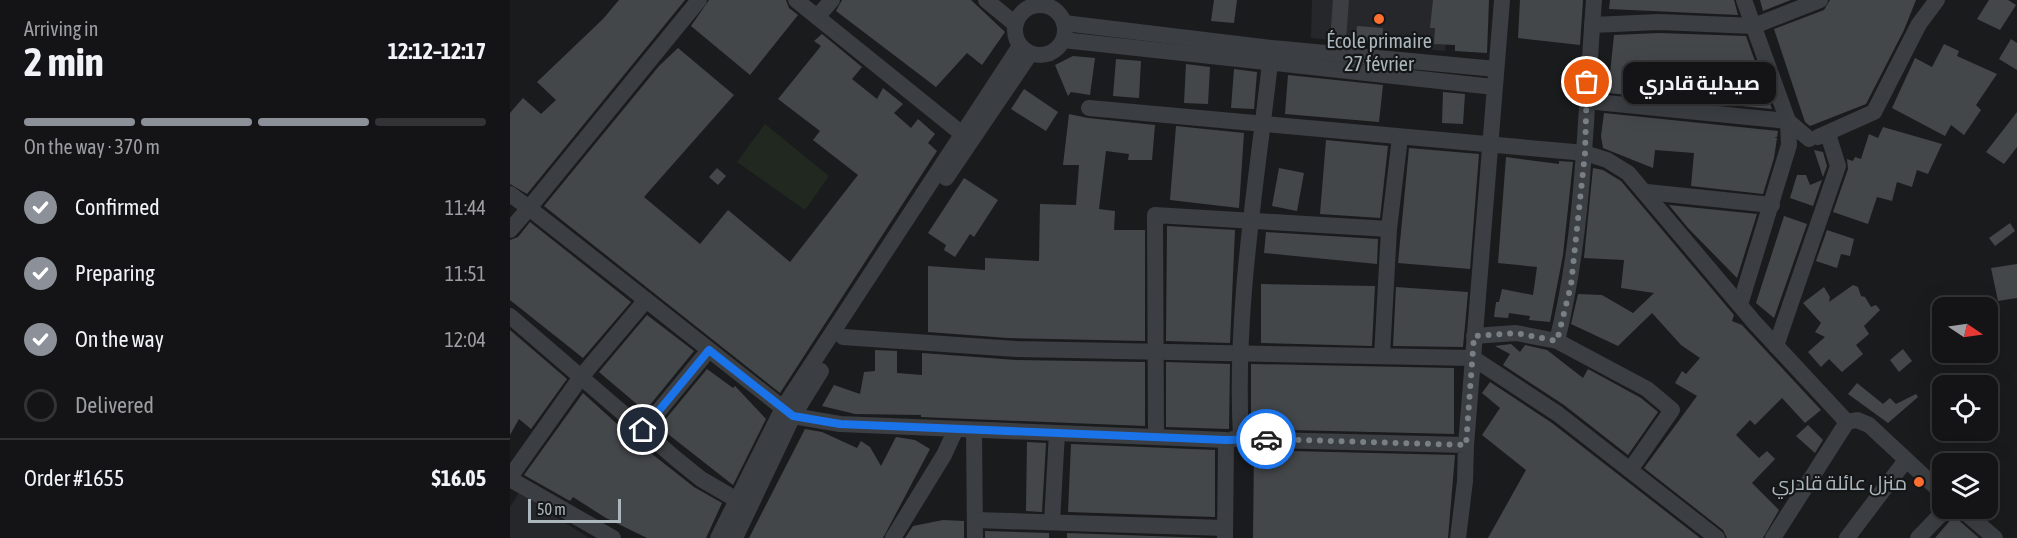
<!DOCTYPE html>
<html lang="en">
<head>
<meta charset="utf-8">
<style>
  body { margin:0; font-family:"Asap Condensed",Cairo,sans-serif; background:#1d1d1f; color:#f1f3f6; height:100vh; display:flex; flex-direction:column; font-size:22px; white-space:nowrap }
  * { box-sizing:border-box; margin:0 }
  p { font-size:20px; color:#9d9ea1 }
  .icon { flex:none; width:33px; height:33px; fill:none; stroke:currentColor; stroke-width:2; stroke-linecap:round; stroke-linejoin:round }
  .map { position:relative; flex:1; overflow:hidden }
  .details { display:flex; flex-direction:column; background:#141416; width:510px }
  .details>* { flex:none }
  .needle { width:39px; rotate:103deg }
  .buttons { position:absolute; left:1422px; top:297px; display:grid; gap:12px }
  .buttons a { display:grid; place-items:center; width:66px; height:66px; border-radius:12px; background:#141416; box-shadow:0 6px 24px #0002,0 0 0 2px #333335; font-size:30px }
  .scale { position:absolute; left:18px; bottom:15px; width:93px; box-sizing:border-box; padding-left:6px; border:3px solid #abb7bd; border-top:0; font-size:16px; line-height:21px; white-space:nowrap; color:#abb7bd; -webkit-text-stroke:4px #151618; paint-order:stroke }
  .pin { position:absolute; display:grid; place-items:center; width:51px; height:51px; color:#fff; margin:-26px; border:3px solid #fff; border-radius:50%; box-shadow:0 2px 6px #0007 }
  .courier { position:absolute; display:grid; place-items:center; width:60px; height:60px; margin:-30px; border:4px solid #1a73e8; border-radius:50%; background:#fff; color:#222; box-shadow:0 2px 8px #0007 }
  .bubble { position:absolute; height:42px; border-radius:12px; background:#141416; box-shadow:0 6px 24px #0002,0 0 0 2px #333335; font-size:20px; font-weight:700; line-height:42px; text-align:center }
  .headline em { font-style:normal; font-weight:700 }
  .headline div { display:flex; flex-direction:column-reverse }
  .headline { display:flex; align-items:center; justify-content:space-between; height:102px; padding:0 24px }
  h1 { font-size:39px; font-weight:700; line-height:45px }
  .bar { display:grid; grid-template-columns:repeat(4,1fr); gap:9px 6px; align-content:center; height:72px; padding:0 24px }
  .bar i { height:8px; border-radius:4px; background:#333335 }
  .bar .active { background:#8c9099 }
  .bar p { grid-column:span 4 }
  .line { display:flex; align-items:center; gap:15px; padding:0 24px; border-top:2px solid #333335 }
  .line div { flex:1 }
  ol { padding:0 24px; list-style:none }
  li { display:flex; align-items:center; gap:18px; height:66px }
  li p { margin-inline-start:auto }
  li .icon { padding:6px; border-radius:50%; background:#8c9099; color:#fff; stroke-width:4 }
  li:last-child { color:#9d9ea1 }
  li i { width:33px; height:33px; border:3px solid #333335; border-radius:50% }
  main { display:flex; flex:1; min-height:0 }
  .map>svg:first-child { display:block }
  .built { fill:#26272a }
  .green { fill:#21281f }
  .building { fill:#44474a }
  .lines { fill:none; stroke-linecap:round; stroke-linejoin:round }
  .minor { stroke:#3b3e42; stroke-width:16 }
  .done { stroke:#788085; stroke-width:6; stroke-dasharray:0 10.8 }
  .route { stroke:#1a73e8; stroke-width:8 }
  .poi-dot { fill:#ff7030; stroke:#151618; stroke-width:2 }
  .labels { text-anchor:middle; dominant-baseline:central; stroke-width:4.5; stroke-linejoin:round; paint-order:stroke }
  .poi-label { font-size:20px; fill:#abb7bd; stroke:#151618 }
</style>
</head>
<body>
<main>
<section class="details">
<div class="headline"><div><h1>2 min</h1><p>Arriving in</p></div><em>12:12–12:17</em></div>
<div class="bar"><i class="active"></i><i class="active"></i><i class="active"></i><i></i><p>On the way · 370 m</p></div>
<ol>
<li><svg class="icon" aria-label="check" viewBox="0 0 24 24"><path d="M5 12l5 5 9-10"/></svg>Confirmed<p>11:44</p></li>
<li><svg class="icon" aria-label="check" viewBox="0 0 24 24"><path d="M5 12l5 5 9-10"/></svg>Preparing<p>11:51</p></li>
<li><svg class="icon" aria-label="check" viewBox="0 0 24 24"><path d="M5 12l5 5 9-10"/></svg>On the way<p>12:04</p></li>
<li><i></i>Delivered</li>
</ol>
<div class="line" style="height:78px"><div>Order #1655</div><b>$16.05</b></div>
</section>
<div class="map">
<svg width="1507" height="538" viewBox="0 0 1507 538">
  <rect width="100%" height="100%" fill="#1a1b1d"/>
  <g class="built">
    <polygon points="802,0 939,0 935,51 801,38"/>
    <polygon points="9,493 79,538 0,538 0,507"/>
  </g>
  <polygon class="green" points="255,124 319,176 295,210 227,162"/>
  <g class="building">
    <polygon points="109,0 175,0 17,194 0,184 0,113 13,98 31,114 46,100 27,82 93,19"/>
    <polygon points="199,0 276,0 279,8 288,15 240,75 181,26"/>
    <polygon points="332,0 461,0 495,32 472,65 457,53 426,87 326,11"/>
    <polygon points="704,0 727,0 724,23 701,21"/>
    <polygon points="923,0 979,0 977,53 945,51 945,45 924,44 925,28 920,28"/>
    <polygon points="1010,0 1073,0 1070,45 1008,38"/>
    <polygon points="1100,0 1224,0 1228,15 1099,9"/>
    <polygon points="1250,0 1281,0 1253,11"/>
    <polygon points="1320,0 1406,0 1394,30 1356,104 1300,126 1295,122 1264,29 1314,10"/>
    <polygon points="1479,0 1498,0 1506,5 1490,30 1467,19"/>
    <polygon points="847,26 873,28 872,42 846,40"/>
    <polygon points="1149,33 1236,36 1262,109 1098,93 1104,35"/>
    <polygon points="312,34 352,67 342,79 367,99 373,88 393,104 384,113 401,128 408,119 425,134 418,143 427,151 270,393 34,206 149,66 168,48 224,95 134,197 190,244 218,210 280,262 348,175 303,140 310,131 268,99 311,46 304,41"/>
    <polygon points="1501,39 1507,43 1507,70 1489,59"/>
    <polygon points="1434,44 1449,51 1447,56 1487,74 1466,105 1471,110 1454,135 1441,125 1435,136 1382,108 1405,58 1422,67"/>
    <polygon points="563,56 585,58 580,95 561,92 558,96 545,65"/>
    <polygon points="606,59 631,61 629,98 603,96"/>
    <polygon points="676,64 700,67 698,104 674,103"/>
    <polygon points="724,69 747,72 744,109 721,108"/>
    <polygon points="778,75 873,85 869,122 775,114"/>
    <polygon points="514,89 548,112 536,131 501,109"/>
    <polygon points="933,92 955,94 953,124 932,123"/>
    <polygon points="1507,112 1507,147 1494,164 1476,152"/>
    <polygon points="1094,113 1268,131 1267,137 1264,138 1267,138 1264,158 1253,194 1181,186 1184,153 1145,150 1143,168 1093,148 1091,136"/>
    <polygon points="559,114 578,118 645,125 642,160 618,160 619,154 596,151 589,209 605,211 604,230 635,230 635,341 498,338 418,332 418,266 475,270 475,258 529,261 530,204 566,205 569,165 553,165"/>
    <polygon points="666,126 734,133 729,208 660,200"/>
    <polygon points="1373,127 1432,144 1418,174 1407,170 1402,187 1387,182 1382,201 1367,197 1358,224 1323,212 1338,169 1337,159 1343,161 1345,157 1351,159 1359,134 1368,138"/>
    <polygon points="816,140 878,146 870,218 810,214"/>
    <polygon points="899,148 969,154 960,269 888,263"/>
    <polygon points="1304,150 1313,152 1317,166 1313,177"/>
    <polygon points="996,157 1049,164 1049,161 1063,162 1053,255 1040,322 1019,320 1020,316 999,313 998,318 984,317 986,302 989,302 992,289 1023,295 1027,267 988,263"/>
    <polygon points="207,168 216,176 208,185 199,177"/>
    <polygon points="769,168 794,173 787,211 762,206"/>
    <polygon points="1083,168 1093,170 1111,181 1224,315 1222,321 1232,325 1311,410 1295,423 1272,398 1245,425 1240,420 1226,435 1249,458 1257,451 1265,459 1242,483 1269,510 1253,538 1217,538 1213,530 1134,468 1187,396 1165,383 1172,371 1176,374 1190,358 1171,345 1142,313 1108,346 1061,324 1068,294 1092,295 1123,313 1144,293 1111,288 1114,260 1074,258"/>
    <polygon points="1287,175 1296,175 1300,185 1312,180 1303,206 1280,198"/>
    <polygon points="454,178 488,200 464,237 460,234 445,257 434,250 436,245 418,233"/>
    <polygon points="1159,205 1247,214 1227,278 1178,228"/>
    <polygon points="1274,216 1297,224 1264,318 1246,303"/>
    <polygon points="20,222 121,302 73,358 0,300 0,240 8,237"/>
    <polygon points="1500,223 1505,231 1485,246 1479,238"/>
    <polygon points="657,226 725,230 720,343 656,341"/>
    <polygon points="1317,230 1344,239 1340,256 1331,254 1327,268 1306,261"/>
    <polygon points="756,232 868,239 867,264 754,253"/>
    <polygon points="1507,264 1507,298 1488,301 1481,268"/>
    <polygon points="751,284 865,286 862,346 751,343"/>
    <polygon points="1343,285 1348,287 1351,296 1355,297 1361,307 1366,305 1370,310 1354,326 1359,334 1346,345 1353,354 1332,372 1319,359 1311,367 1298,352 1315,337 1305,332 1311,323 1293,303 1314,287 1320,297 1319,302"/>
    <polygon points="886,287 958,292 953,347 883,346"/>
    <polygon points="137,315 184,351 135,411 89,372"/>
    <polygon points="0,330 57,379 21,429 9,419 0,435"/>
    <polygon points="1001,344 1010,352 1015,345 1037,350 1073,378 1078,369 1131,398 1148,412 1118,455 1054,405 993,365 1000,354 985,346"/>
    <polygon points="1393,349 1402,361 1389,372 1380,360"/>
    <polygon points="365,350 387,351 387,373 412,375 412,353 506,360 635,362 635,426 411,417 411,415 345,414 312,406 324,385 350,394 354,372 365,371"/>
    <polygon points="656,362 720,364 719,429 656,427"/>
    <polygon points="741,364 944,368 944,434 741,429"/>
    <polygon points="197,369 223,388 225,386 256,419 223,485 149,427"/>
    <polygon points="980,382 1042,423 1190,538 978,538 1016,470 972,435 990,408 972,393"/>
    <polygon points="1347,383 1373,404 1380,398 1386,404 1406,394 1408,397 1378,423 1338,394"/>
    <polygon points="73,393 128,443 184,487 212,503 196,538 137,538 96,518 63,497 60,501 14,475"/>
    <polygon points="1298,425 1313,440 1305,453 1286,436"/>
    <polygon points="295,429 312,432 347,448 351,441 360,447 371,466 386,437 405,440 420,449 373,538 239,538"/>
    <polygon points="517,442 536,443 532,512 516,511"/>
    <polygon points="561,444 705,450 705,517 558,512"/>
    <polygon points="744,450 945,455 938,538 743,538"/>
    <polygon points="1444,516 1469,538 1425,538"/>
    <polygon points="433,520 454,521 454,538 395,538 403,526"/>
    <polygon points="475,531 539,533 539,538 475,538"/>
    <polygon points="557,533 699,538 557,538"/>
  </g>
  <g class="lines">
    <g class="minor">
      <polyline points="286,0 451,133"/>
      <polyline points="476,0 505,24"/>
      <circle cx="530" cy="30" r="25"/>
      <polyline points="307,17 322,0"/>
      <polyline points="554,23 762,48 986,69"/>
      <polyline points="1082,25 1149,22 1244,26 1310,0"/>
      <polyline points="553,40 984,87"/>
      <polyline points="827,54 831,0"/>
      <polyline points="1076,101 1278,121 1299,139"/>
      <polyline points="579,108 1075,153 1097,160 1118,173 1244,322 1337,422 1263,538"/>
      <polyline points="1308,137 1364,112 1409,24 1427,0"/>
      <polyline points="436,178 520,54"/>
      <polyline points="1137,192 1262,205"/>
      <polyline points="0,194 19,208 189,0"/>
      <polyline points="0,230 19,208 136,300 71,377 0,477"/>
      <polyline points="136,300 283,416 330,424 716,440 715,538"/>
      <polyline points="1230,305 1279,145 1278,121 1234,0"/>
      <polyline points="0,316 165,458 191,479 227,500"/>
      <polyline points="964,336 1006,333 1047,341 1137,389 1162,410 1120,470"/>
      <polyline points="333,337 506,349 963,358 1048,414 1207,538"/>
      <path d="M1047 341C1075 229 1075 114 1084 0"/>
      <polyline points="1266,346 1328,166 1318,134"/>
      <polyline points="872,356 879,229 890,137"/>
      <polyline points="1337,422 1347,420 1359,425 1432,493"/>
      <polyline points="133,430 199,350"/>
      <polyline points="464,430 465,538"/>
      <polyline points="646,436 645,215 879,229"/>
      <path d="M731 438C724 309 747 182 761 54"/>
      <polyline points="723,439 956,445 955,481 948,538"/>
      <polyline points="956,445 992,0"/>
      <polyline points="0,479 103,538"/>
      <polyline points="1450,508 1485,538"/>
      <polyline points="465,520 715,528"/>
      <polyline points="542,522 547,433"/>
      <polyline points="208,538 273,408 510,46"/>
      <polyline points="225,538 283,416 311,371"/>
      <polyline points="383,538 434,455 446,429"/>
      <polyline points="1337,538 1396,460"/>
      <polyline points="1408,538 1437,508"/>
    </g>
  </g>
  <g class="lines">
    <polyline class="done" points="756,439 956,445 964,336 1006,333 1047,341 1061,285 1075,153 1077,82"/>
    <polyline class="route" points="133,430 199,350 283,416 330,424 716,440 756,439"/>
  </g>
  <g class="poi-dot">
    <circle cx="869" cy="19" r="6"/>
    <circle cx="1409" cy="482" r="6"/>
  </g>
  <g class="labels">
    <g class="poi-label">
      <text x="869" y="40">École primaire<tspan x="869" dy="23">27 février</tspan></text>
      <text x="1397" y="482" text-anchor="end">منزل عائلة قادري</text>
    </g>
  </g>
</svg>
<div class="buttons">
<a><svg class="needle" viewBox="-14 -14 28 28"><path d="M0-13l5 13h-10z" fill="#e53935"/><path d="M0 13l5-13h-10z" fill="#9d9ea1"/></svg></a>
<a><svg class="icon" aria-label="locate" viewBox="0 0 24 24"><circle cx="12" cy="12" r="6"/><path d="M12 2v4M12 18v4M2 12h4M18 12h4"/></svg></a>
<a><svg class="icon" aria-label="layers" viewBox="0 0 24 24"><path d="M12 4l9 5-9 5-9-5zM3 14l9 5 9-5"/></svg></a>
</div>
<div class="scale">50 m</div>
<div class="pin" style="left:1077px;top:82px;background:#ea580c"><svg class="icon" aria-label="bag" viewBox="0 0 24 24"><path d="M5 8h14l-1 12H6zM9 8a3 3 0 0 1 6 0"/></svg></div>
<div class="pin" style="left:133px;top:430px;background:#1f2937"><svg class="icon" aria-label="home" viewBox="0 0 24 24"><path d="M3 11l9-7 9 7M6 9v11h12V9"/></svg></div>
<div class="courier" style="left:756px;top:439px"><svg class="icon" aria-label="car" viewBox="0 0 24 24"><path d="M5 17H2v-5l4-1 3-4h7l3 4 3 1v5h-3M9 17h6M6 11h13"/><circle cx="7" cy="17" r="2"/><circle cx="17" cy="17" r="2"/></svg></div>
<div class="bubble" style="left:1113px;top:62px;width:153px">صيدلية قادري</div>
</div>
</main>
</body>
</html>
